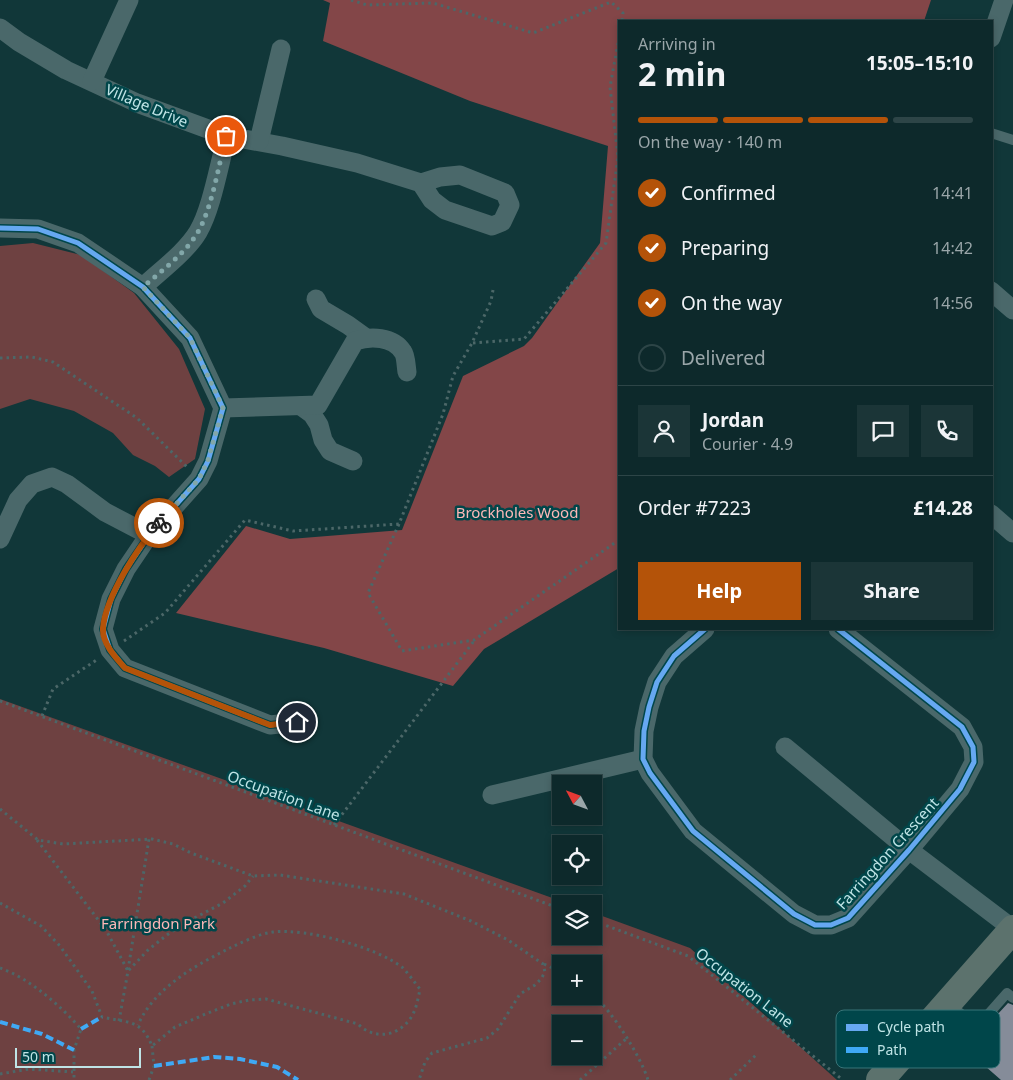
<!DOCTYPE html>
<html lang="en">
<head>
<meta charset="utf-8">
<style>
  body { margin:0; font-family:"Noto Sans",sans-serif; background:#1b3537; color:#f1f3f6; height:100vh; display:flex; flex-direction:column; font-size:19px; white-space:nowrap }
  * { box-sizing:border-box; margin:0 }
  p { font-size:16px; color:#9aa6a9 }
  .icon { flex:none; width:28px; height:28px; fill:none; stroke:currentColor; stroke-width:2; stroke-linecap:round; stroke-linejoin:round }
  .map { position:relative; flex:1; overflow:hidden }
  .drawer { position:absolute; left:618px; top:20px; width:375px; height:610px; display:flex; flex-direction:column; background:#0d292b; border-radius:0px; box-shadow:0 2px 8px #0003,0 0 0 1px #2d4547 }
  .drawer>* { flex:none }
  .needle { width:32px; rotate:311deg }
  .fabs { position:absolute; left:552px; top:775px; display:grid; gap:10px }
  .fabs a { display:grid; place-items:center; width:50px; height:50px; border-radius:0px; background:#0d292b; box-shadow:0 2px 8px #0003,0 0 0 1px #2d4547; font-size:25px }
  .scale { position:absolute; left:15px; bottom:12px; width:126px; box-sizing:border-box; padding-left:5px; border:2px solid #bfe4e6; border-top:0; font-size:14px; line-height:18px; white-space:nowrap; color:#bfe4e6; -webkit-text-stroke:4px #00464a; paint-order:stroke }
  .pin { position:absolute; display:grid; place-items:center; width:42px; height:42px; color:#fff; margin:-21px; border:2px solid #fff; border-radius:50%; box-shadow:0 1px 5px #0007 }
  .courier { position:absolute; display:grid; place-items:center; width:50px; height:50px; margin:-25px; border:4px solid #b45309; border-radius:50%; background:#fff; color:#222; box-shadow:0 1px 6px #0007 }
  .head em { font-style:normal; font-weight:700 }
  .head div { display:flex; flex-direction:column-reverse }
  .head { display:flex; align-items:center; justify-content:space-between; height:85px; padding:0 20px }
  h1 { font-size:32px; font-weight:700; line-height:38px }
  .bar { display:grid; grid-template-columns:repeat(4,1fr); gap:8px 5px; align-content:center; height:60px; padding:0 20px }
  .bar i { height:6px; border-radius:4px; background:#2d4547 }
  .bar .current { background:#b45309 }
  .bar p { grid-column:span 4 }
  .line { display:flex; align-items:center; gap:12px; padding:0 20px; border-top:1px solid #2d4547 }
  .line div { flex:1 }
  .round { display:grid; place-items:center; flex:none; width:52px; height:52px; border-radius:0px; background:#1b3537 }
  ol { padding:0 20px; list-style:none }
  li { display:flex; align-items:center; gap:15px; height:55px }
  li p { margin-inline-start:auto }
  li .icon { padding:5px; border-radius:50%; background:#b45309; color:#fff; stroke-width:4 }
  li:last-child { color:#9aa6a9 }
  li i { width:28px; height:28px; border:2px solid #2d4547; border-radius:50% }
  .cta { display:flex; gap:10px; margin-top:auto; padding:10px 20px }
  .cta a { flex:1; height:58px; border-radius:0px; background:#b45309; color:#fff; font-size:20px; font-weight:700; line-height:58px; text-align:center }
  .cta a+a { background:#1b3537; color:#f1f3f6 }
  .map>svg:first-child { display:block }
  .green { fill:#6e4141; fill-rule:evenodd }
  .forest { fill:#834648 }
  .building { fill:#858c99 }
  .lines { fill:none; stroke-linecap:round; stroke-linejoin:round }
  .path { stroke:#4c6768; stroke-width:3; stroke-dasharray:2.5 4; stroke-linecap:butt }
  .service { stroke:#4a686a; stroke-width:10 }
  .minor { stroke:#4a686a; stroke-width:19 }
  .trunk { stroke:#5c726d; stroke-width:28 }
  .quiet { stroke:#3fa9f5; stroke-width:4; stroke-dasharray:8 4; stroke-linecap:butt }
  .cycleway-casing { stroke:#00464a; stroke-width:8 }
  .cycleway { stroke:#66a8f1; stroke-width:5 }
  .done { stroke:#82a7a9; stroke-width:5; stroke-dasharray:0 9 }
  .route { stroke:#b45309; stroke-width:6 }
  .labels { text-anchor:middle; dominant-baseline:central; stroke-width:5; stroke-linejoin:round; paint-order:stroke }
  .street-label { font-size:15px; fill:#bfe4e6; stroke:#00464a }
  .park-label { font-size:15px; fill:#fdb8b7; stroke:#00464a }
  .key { fill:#00464a; stroke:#397579; stroke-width:1 }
  .key-label { font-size:14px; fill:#bfe4e6 }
</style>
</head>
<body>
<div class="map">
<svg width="1013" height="1080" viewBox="0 0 1013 1080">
  <rect width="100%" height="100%" fill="#113739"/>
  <g class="green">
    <polygon points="33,243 81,255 134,293 179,349 205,409 195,459 169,477 155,466 133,455 113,433 74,411 30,399 0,409 0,246"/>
    <path d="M0 699 569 904H561V936H594V913L690 948 837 1080H0ZM561 964H594V996H561ZM561 1024H594V1056H561Z"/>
  </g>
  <polygon class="forest" points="323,0 931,0 924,21 619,21 619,568 484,649 453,686 324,648 176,613 246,526 290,539 402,530 463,376 524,346 532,338 600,243 608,146 470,101 323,41 330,3"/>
  <polygon class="building" points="1008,1003 1013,1005 1013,1080 1001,1080 969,1052 999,1017 997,1015"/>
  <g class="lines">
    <g class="path">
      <polyline points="351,0 367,5 433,3 533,33 611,2 623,13 622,21"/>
      <polyline points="473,343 524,339 606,243 618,157 610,87 619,38"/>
      <polyline points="0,358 32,357 53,362 137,418 187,467"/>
      <polyline points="399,524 368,593 402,651 474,640 619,540"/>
      <polyline points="124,641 165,613 245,520 293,531 399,524 443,414 453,376 472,343 491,301 493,290"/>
      <polyline points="0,701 561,909"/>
      <polyline points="42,716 53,689 98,659"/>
      <polyline points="0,809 38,840 63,844 152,839 173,844 191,853 253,876 280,875 404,894 471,921 508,940 543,964 545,972 541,979 535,985 520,994 498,1029 487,1038 432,1053 425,1062 419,1080"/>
      <polyline points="334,825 474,641"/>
      <polyline points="37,840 106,930 128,971"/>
      <path d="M0 903 41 926 60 946 92 991 102 1017C128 1023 141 1019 152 1046L175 1027 208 1013 231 1004 249 1000 266 999 358 1024C373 1039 396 1038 410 1019 416 1011 418 999 420 989 414 982 409 974 403 968 377 947 306 928 273 932 258 934 243 942 230 948 196 965 154 988 138 1025"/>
      <polyline points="594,921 688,956 843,1080"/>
      <polyline points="544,964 561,972"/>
      <path d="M0 968C29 978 61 1006 81 1029L74 1050V1080"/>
      <polyline points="128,970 149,839"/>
      <path d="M594 996C612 1011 641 1057 648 1080"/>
      <polyline points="119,1021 128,971 148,950 167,935 181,925 223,903 245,886 253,876"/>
      <polyline points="0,1074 29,1069 73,1072"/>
      <polyline points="149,1080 154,1066 152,1046"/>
      <polyline points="580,1080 627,1038"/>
      <polyline points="730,1080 757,1054"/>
    </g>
    <g class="service">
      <polyline points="991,133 1013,140"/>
      <polyline points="948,1003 977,1027 1007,993 1013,998"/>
    </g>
    <g class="minor">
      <polyline points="0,28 19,42 66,70 137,103 227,136 282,146 357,163 421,183 440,177 460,175 505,193 510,205 502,222 492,226 445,210 432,200 421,183"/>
      <polyline points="991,38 1004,0"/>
      <polyline points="92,81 129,0"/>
      <polyline points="259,141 281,49"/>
      <polyline points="0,228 38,229 78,243 143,287 190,338 223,408 208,461 199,479 149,535 126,569 111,599 103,629 110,650 125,668 270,725 297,722"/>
      <path d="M143 287C160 271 186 252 198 232 212 208 219 164 227 136"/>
      <polyline points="991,291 1013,310"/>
      <polyline points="316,299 321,309 348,325 366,338"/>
      <polyline points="301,406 312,414 319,425 323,440 330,451 353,461"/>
      <path d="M223 408 318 405 355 341C370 336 393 336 403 352 406 356 406 366 407 372"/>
      <polyline points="991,514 1013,533"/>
      <polyline points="0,539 18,500 32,484 52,477 67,484 105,512 149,535"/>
      <polyline points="705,629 674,656 657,682 649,707 644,731 643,759 650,773 693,831 794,914 815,925 831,925 848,918 909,850 960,789 974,762 973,747 962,727 838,629"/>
      <polyline points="785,747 909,850 1013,929"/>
      <polyline points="492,795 643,759"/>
    </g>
    <polyline class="trunk" points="880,1080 1013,929"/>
    <g class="quiet">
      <polyline points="0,1022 42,1034 74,1050"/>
      <polyline points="81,1029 102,1017"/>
      <polyline points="154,1066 214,1057 240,1059 277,1067 298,1080"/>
    </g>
    <defs>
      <g id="cycleway">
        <polyline points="0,228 38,229 78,243 143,287 190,338 223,408 208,461 199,479 149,535 126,569 111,599 103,629 110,650 125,668 270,725 297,722"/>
        <polyline points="705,629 674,656 657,682 649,707 644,731 643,759 650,773 693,831 794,914 815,925 831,925 848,918 909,850 960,789 974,762 973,747 962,727 838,629"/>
      </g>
    </defs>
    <use href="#cycleway" class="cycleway-casing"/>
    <use href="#cycleway" class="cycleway"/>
  </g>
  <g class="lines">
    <path class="done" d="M159 523 199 479 208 460 223 408 190 338 143 287C161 271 185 254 198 232 212 208 219 164 226 136"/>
    <path class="route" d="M159 523C138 547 106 596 103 628 102 643 115 657 125 668L270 725 297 722"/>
  </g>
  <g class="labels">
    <g class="street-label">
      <text transform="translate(147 105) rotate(23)">Village Drive</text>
      <text transform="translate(284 795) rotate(20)">Occupation Lane</text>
      <text transform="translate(887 853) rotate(-48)">Farringdon Crescent</text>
      <text transform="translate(745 987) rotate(38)">Occupation Lane</text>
    </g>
    <g class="park-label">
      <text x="517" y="512">Brockholes Wood</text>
      <text x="158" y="923">Farringdon Park</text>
    </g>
  </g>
  <rect x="836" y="1010" width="164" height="58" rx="8" class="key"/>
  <rect x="846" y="1024" width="22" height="7" fill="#66a8f1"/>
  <rect x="846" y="1047" width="22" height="6" fill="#3fa9f5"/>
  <g class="key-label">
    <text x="877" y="1032">Cycle path</text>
    <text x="877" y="1055">Path</text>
  </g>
</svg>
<div class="fabs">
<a><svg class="needle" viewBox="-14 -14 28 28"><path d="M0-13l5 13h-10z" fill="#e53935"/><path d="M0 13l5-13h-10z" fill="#9aa6a9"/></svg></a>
<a><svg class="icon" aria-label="locate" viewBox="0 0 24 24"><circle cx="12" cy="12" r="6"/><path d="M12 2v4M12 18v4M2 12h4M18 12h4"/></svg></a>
<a><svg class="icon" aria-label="layers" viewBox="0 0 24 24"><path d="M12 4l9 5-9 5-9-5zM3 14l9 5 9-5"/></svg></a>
<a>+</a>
<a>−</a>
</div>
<div class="scale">50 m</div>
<div class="pin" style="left:226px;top:136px;background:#ea580c"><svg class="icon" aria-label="bag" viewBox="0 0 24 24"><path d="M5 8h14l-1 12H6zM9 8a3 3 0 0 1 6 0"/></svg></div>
<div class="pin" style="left:297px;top:722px;background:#1f2937"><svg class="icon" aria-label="home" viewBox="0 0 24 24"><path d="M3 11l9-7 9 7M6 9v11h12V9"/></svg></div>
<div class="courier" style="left:159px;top:523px"><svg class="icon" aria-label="bike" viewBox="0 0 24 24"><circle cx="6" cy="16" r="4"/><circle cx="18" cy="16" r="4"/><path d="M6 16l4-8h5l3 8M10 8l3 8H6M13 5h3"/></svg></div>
<section class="drawer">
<div class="head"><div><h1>2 min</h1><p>Arriving in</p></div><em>15:05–15:10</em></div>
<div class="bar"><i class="current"></i><i class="current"></i><i class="current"></i><i></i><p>On the way · 140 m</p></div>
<ol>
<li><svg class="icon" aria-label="check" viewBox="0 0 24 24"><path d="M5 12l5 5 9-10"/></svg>Confirmed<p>14:41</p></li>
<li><svg class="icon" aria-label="check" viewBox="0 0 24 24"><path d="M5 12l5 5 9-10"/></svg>Preparing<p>14:42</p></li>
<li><svg class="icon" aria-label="check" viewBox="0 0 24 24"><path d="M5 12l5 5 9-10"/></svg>On the way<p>14:56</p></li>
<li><i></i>Delivered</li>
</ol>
<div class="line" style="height:90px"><a class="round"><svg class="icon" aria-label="person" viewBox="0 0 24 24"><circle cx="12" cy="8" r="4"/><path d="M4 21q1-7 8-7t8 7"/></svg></a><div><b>Jordan</b><p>Courier · 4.9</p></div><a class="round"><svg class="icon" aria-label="chat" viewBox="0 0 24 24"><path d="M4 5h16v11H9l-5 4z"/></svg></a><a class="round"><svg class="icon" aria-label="phone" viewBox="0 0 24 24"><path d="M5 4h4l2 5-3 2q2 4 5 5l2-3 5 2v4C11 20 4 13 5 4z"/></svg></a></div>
<div class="line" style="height:65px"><div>Order #7223</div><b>£14.28</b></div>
<div class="cta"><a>Help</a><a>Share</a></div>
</section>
</div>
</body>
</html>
